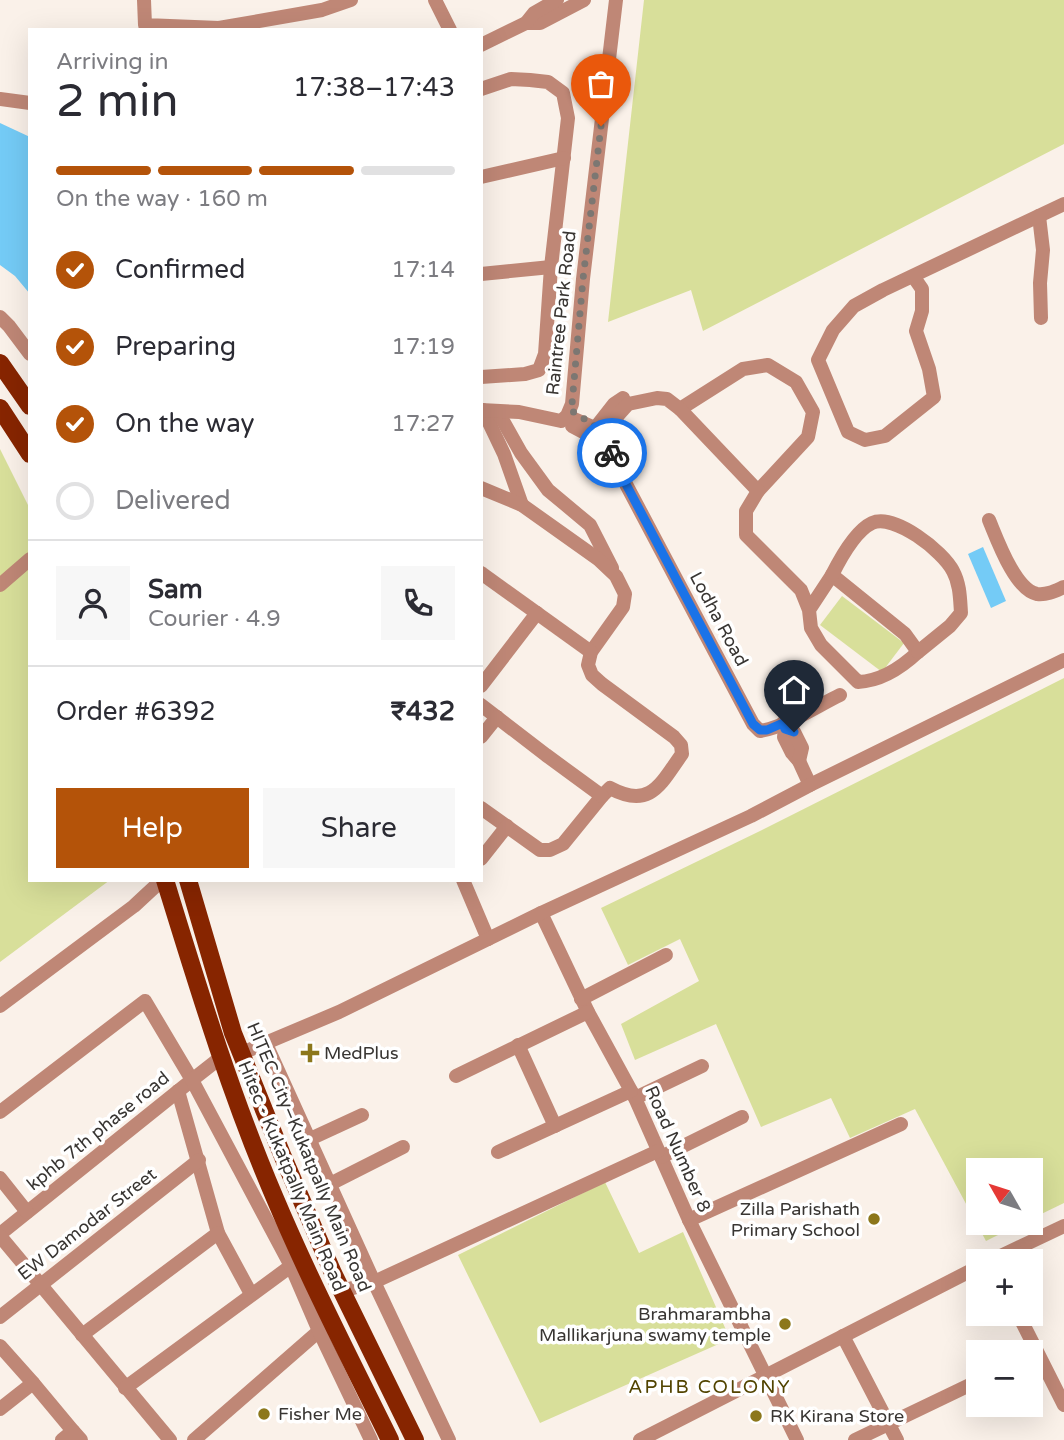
<!DOCTYPE html>
<html lang="en">
<head>
<meta charset="utf-8">
<style>
  body { margin:0; font-family:"Varela Round",sans-serif; background:#f7f7f7; color:#2b2b33; height:100vh; display:flex; flex-direction:column; font-size:26px; white-space:nowrap }
  * { box-sizing:border-box; margin:0 }
  p { font-size:23px; color:#7c7c81 }
  .icon { flex:none; width:38px; height:38px; fill:none; stroke:currentColor; stroke-width:2; stroke-linecap:round; stroke-linejoin:round }
  .map { position:relative; flex:1; overflow:hidden }
  .drawer { position:absolute; left:28px; top:28px; width:455px; height:854px; display:flex; flex-direction:column; background:#fff; border-radius:0px; box-shadow:0 7px 28px #0002 }
  .drawer>* { flex:none }
  .needle { width:46px; rotate:309deg }
  .tools { position:absolute; left:966px; top:1158px; display:grid; gap:14px }
  .tools a { display:grid; place-items:center; width:77px; height:77px; border-radius:0px; background:#fff; box-shadow:0 7px 28px #0002; font-size:35px }
  .pin { position:absolute; display:grid; place-items:center; width:60px; height:60px; color:#fff; margin:-72px -30px; border-radius:50% 50% 50% 0; rotate:-45deg; box-shadow:0 0 7px #0007 }
  .pin .icon { rotate:45deg }
  .courier { position:absolute; display:grid; place-items:center; width:70px; height:70px; margin:-35px; border:5px solid #1a73e8; border-radius:50%; background:#fff; color:#222; box-shadow:0 2px 9px #0007 }
  .head em { font-style:normal; font-weight:600 }
  .head div { display:flex; flex-direction:column-reverse }
  .head { display:flex; align-items:center; justify-content:space-between; height:119px; padding:0 28px }
  h1 { font-size:46px; font-weight:600; line-height:52px }
  .bar { display:grid; grid-template-columns:repeat(4,1fr); gap:10px 7px; align-content:center; height:84px; padding:0 28px }
  .bar i { height:9px; border-radius:5px; background:#e1e1e2 }
  .bar .active { background:#b45309 }
  .bar p { grid-column:span 4 }
  .line { display:flex; align-items:center; gap:18px; padding:0 28px; border-top:2px solid #e1e1e2 }
  .line div { flex:1 }
  .round { display:grid; place-items:center; flex:none; width:74px; height:74px; border-radius:0px; background:#f7f7f7 }
  ol { padding:0 28px; list-style:none }
  li { display:flex; align-items:center; gap:21px; height:77px }
  li p { margin-inline-start:auto }
  li .icon { padding:7px; border-radius:50%; background:#b45309; color:#fff; stroke-width:4 }
  li:last-child { color:#7c7c81 }
  li i { width:38px; height:38px; border:4px solid #e1e1e2; border-radius:50% }
  .cta { display:flex; gap:14px; margin-top:auto; padding:14px 28px }
  .cta a { flex:1; height:80px; border-radius:0px; background:#b45309; color:#fff; font-size:28px; font-weight:600; line-height:80px; text-align:center }
  .cta a+a { background:#f7f7f7; color:#2b2b33 }
  .map>svg:first-child { display:block }
  .green { fill:#d8df9a }
  .water { fill:#74cbf6 }
  .lines { fill:none; stroke-linecap:round; stroke-linejoin:round }
  .minor { stroke:#bf8776; stroke-width:14 }
  .tertiary { stroke:#bf8776; stroke-width:14 }
  .primary { stroke:#872500; stroke-width:18 }
  .done { stroke:#7c7772; stroke-width:7; stroke-dasharray:0 12.6 }
  .route { stroke:#1a73e8; stroke-width:9 }
  .poi-dot { fill:#8c771b; stroke:#fff; stroke-width:2.5 }
  .labels { text-anchor:middle; dominant-baseline:central; stroke-width:7; stroke-linejoin:round; paint-order:stroke }
  .street-label { font-size:18px; fill:#383532; stroke:#fff }
  .poi-label { font-size:18px; fill:#383532; stroke:#fff; text-anchor:start }
  .neighbourhood-label { font-size:19px; letter-spacing:2px; fill:#524400; stroke:#fff }
</style>
</head>
<body>
<div class="map">
<svg width="1064" height="1440" viewBox="0 0 1064 1440">
  <rect width="100%" height="100%" fill="#faf1e9"/>
  <g class="green">
    <polygon points="644,0 1064,0 1064,144 703,331 691,290 608,322"/>
    <polygon points="0,449 30,509 30,880 110,880 0,962"/>
    <polygon points="842,596 904,643 882,672 820,625"/>
    <polygon points="1064,678 1064,1203 1031,1219 1031,1171 978,1171 978,1223 1022,1223 986,1241 915,1109 850,1138 831,1098 761,1127 716,1024 635,1060 621,1024 699,981 680,939 628,965 601,908 760,831"/>
    <polygon points="605,1182 639,1253 683,1232 730,1339 540,1423 458,1255"/>
  </g>
  <g class="water">
    <polygon points="0,123 30,137 30,294 15,276 0,265"/>
    <polygon points="983,547 1006,601 991,608 968,554"/>
  </g>
  <g class="lines">
    <g class="minor">
      <polyline points="144,0 145,25 219,28 322,10 351,0"/>
      <polyline points="435,0 450,30"/>
      <polyline points="526,23 540,23 584,0"/>
      <polyline points="481,45 526,23 534,13 557,0"/>
      <polyline points="481,89 511,79 530,80 548,82 563,93 568,118 551,267 545,354 539,370 525,374 481,377"/>
      <polyline points="0,99 30,103"/>
      <polyline points="481,177 564,158"/>
      <polyline points="1039,216 1043,250 1040,283 1041,318"/>
      <polyline points="481,274 551,267"/>
      <polyline points="913,276 922,289 922,311 916,331 929,369 934,397 885,436 865,440 848,432 818,360 833,330 854,306 883,290 1064,204"/>
      <polyline points="680,409 743,369 768,365 796,382 813,412 808,437 758,491"/>
      <polyline points="483,410 504,454 522,505"/>
      <polyline points="498,412 521,453 548,490 590,525 612,568"/>
      <path d="M567 416 606 433 608 445 619 471 736 692 753 724 760 731C786 727 817 706 840 695"/>
      <polyline points="572,426 608,445"/>
      <polyline points="596,427 614,404 623,398"/>
      <path d="M606 433 619 414 628 404 657 398 667 399 680 409 758 491 746 511V535L801 590 809 610 811 628 821 645 858 682C881 681 902 667 918 652L905 634 832 575 809 610"/>
      <path d="M481 488 522 505 598 559 616 576 625 594 623 607 591 652 588 665 592 675 602 684 674 737 681 745 682 754C661 783 651 810 610 788L602 796 563 844 550 850H540L481 808"/>
      <path d="M989 520C997 539 1015 590 1037 594 1048 595 1055 591 1064 587"/>
      <polyline points="481,573 591,652"/>
      <path d="M832 575C840 559 855 531 872 523 894 513 943 551 953 571 960 584 960 598 961 613L950 626 918 652"/>
      <polyline points="0,585 30,559"/>
      <polyline points="481,686 537,613"/>
      <polyline points="481,705 546,755 602,796"/>
      <polyline points="783,723 785,729 784,737 792,753 799,761 810,785"/>
      <polyline points="785,729 794,732 802,748 799,761"/>
      <polyline points="481,737 497,717"/>
      <polyline points="481,859 507,826"/>
      <polyline points="463,880 488,939"/>
      <polyline points="541,913 588,1012 635,1098 689,1220 797,1440"/>
      <polyline points="581,999 666,955"/>
      <polyline points="0,1006 134,906 162,880"/>
      <polyline points="266,1044 374,1282 449,1440"/>
      <polyline points="518,1045 555,1126"/>
      <polyline points="242,1053 339,1012 541,913 751,816 810,785 1064,660"/>
      <polyline points="456,1076 588,1012"/>
      <polyline points="178,1091 218,1233 251,1294"/>
      <polyline points="635,1098 702,1066"/>
      <polyline points="0,1112 145,1001 192,1080 0,1234"/>
      <polyline points="310,1139 362,1115"/>
      <polyline points="498,1152 631,1091"/>
      <polyline points="661,1157 742,1117"/>
      <polyline points="0,1178 27,1212"/>
      <polyline points="330,1184 403,1147"/>
      <polyline points="689,1220 901,1124"/>
      <polyline points="0,1236 170,1440"/>
      <polyline points="988,1262 1064,1226"/>
      <polyline points="342,1291 374,1282 658,1151"/>
      <polyline points="1018,1314 1064,1405"/>
      <polyline points="0,1317 199,1160"/>
      <polyline points="82,1335 218,1233"/>
      <polyline points="843,1336 897,1440"/>
      <polyline points="0,1346 33,1383"/>
      <polyline points="125,1388 291,1266"/>
      <polyline points="0,1409 33,1383 73,1431"/>
      <polyline points="62,1440 73,1431 81,1440"/>
      <polyline points="194,1440 319,1331 329,1327"/>
      <polyline points="640,1440 978,1267"/>
      <polyline points="855,1440 978,1381"/>
    </g>
    <g class="tertiary">
      <polyline points="0,317 9,326 30,354"/>
      <polyline points="481,410 519,412 561,421 567,416 572,404 583,279 616,0"/>
      <polyline points="220,1058 192,1080 291,1266 319,1331 371,1440"/>
    </g>
    <g class="primary">
      <polyline points="0,363 30,406"/>
      <polyline points="0,408 30,454"/>
      <path d="M165 880C198 987 230 1093 274 1196 309 1279 350 1359 390 1440"/>
      <polyline points="188,880 233,1033 283,1157 333,1273 415,1440"/>
    </g>
  </g>
  <g class="lines">
    <path class="done" d="M601 126 583 279 572 404 570 410C583 417 593 426 606 433L612 453"/>
    <polyline class="route" points="612,453 619,471 753,724 760,730 767,730 783,723 785,729 794,732"/>
  </g>
  <g class="poi-dot">
    <path d="M306.5 1042.5h7v7h7v7h-7v7h-7v-7h-7v-7h7z"/>
    <circle cx="874" cy="1219" r="7"/>
    <circle cx="785" cy="1324" r="7"/>
    <circle cx="264" cy="1414" r="7"/>
    <circle cx="756" cy="1416" r="7"/>
  </g>
  <g class="labels">
    <g class="street-label">
      <text transform="translate(561 313) rotate(-84)">Raintree Park Road</text>
      <text transform="translate(719 619) rotate(62)">Lodha Road</text>
      <text transform="translate(98 1131) rotate(-39)">kphb 7th phase road</text>
      <text transform="translate(678 1149) rotate(66)">Road Number 8</text>
      <text transform="translate(309 1157) rotate(67)">HITEC City–Kukatpally Main Road</text>
      <text transform="translate(292 1176) rotate(67)">Hitec - Kukatpally Main Road</text>
      <text transform="translate(87 1224) rotate(-38)">EW Damodar Street</text>
    </g>
    <g class="poi-label">
      <text x="324" y="1053">MedPlus</text>
      <text x="860" y="1209" text-anchor="end">Zilla Parishath<tspan x="860" dy="21">Primary School</tspan></text>
      <text x="771" y="1314" text-anchor="end">Brahmarambha<tspan x="771" dy="21">Mallikarjuna swamy temple</tspan></text>
      <text x="278" y="1414">Fisher Me</text>
      <text x="770" y="1416">RK Kirana Store</text>
    </g>
    <g class="neighbourhood-label">
      <text x="710" y="1387">APHB COLONY</text>
    </g>
  </g>
</svg>
<div class="tools">
<a><svg class="needle" viewBox="-14 -14 28 28"><path d="M0-13l5 13h-10z" fill="#e53935"/><path d="M0 13l5-13h-10z" fill="#7c7c81"/></svg></a>
<a>+</a>
<a>−</a>
</div>
<div class="pin" style="left:601px;top:126px;background:#ea580c"><svg class="icon" aria-label="bag" viewBox="0 0 24 24"><path d="M5 8h14l-1 12H6zM9 8a3 3 0 0 1 6 0"/></svg></div>
<div class="pin" style="left:794px;top:732px;background:#1f2937"><svg class="icon" aria-label="home" viewBox="0 0 24 24"><path d="M3 11l9-7 9 7M6 9v11h12V9"/></svg></div>
<div class="courier" style="left:612px;top:453px"><svg class="icon" aria-label="bike" viewBox="0 0 24 24"><circle cx="6" cy="16" r="4"/><circle cx="18" cy="16" r="4"/><path d="M6 16l4-8h5l3 8M10 8l3 8H6M13 5h3"/></svg></div>
<section class="drawer">
<div class="head"><div><h1>2 min</h1><p>Arriving in</p></div><em>17:38–17:43</em></div>
<div class="bar"><i class="active"></i><i class="active"></i><i class="active"></i><i></i><p>On the way · 160 m</p></div>
<ol>
<li><svg class="icon" aria-label="check" viewBox="0 0 24 24"><path d="M5 12l5 5 9-10"/></svg>Confirmed<p>17:14</p></li>
<li><svg class="icon" aria-label="check" viewBox="0 0 24 24"><path d="M5 12l5 5 9-10"/></svg>Preparing<p>17:19</p></li>
<li><svg class="icon" aria-label="check" viewBox="0 0 24 24"><path d="M5 12l5 5 9-10"/></svg>On the way<p>17:27</p></li>
<li><i></i>Delivered</li>
</ol>
<div class="line" style="height:126px"><a class="round"><svg class="icon" aria-label="person" viewBox="0 0 24 24"><circle cx="12" cy="8" r="4"/><path d="M4 21q1-7 8-7t8 7"/></svg></a><div><b>Sam</b><p>Courier · 4.9</p></div><a class="round"><svg class="icon" aria-label="phone" viewBox="0 0 24 24"><path d="M5 4h4l2 5-3 2q2 4 5 5l2-3 5 2v4C11 20 4 13 5 4z"/></svg></a></div>
<div class="line" style="height:91px"><div>Order #6392</div><b>₹432</b></div>
<div class="cta"><a>Help</a><a>Share</a></div>
</section>
</div>
</body>
</html>
